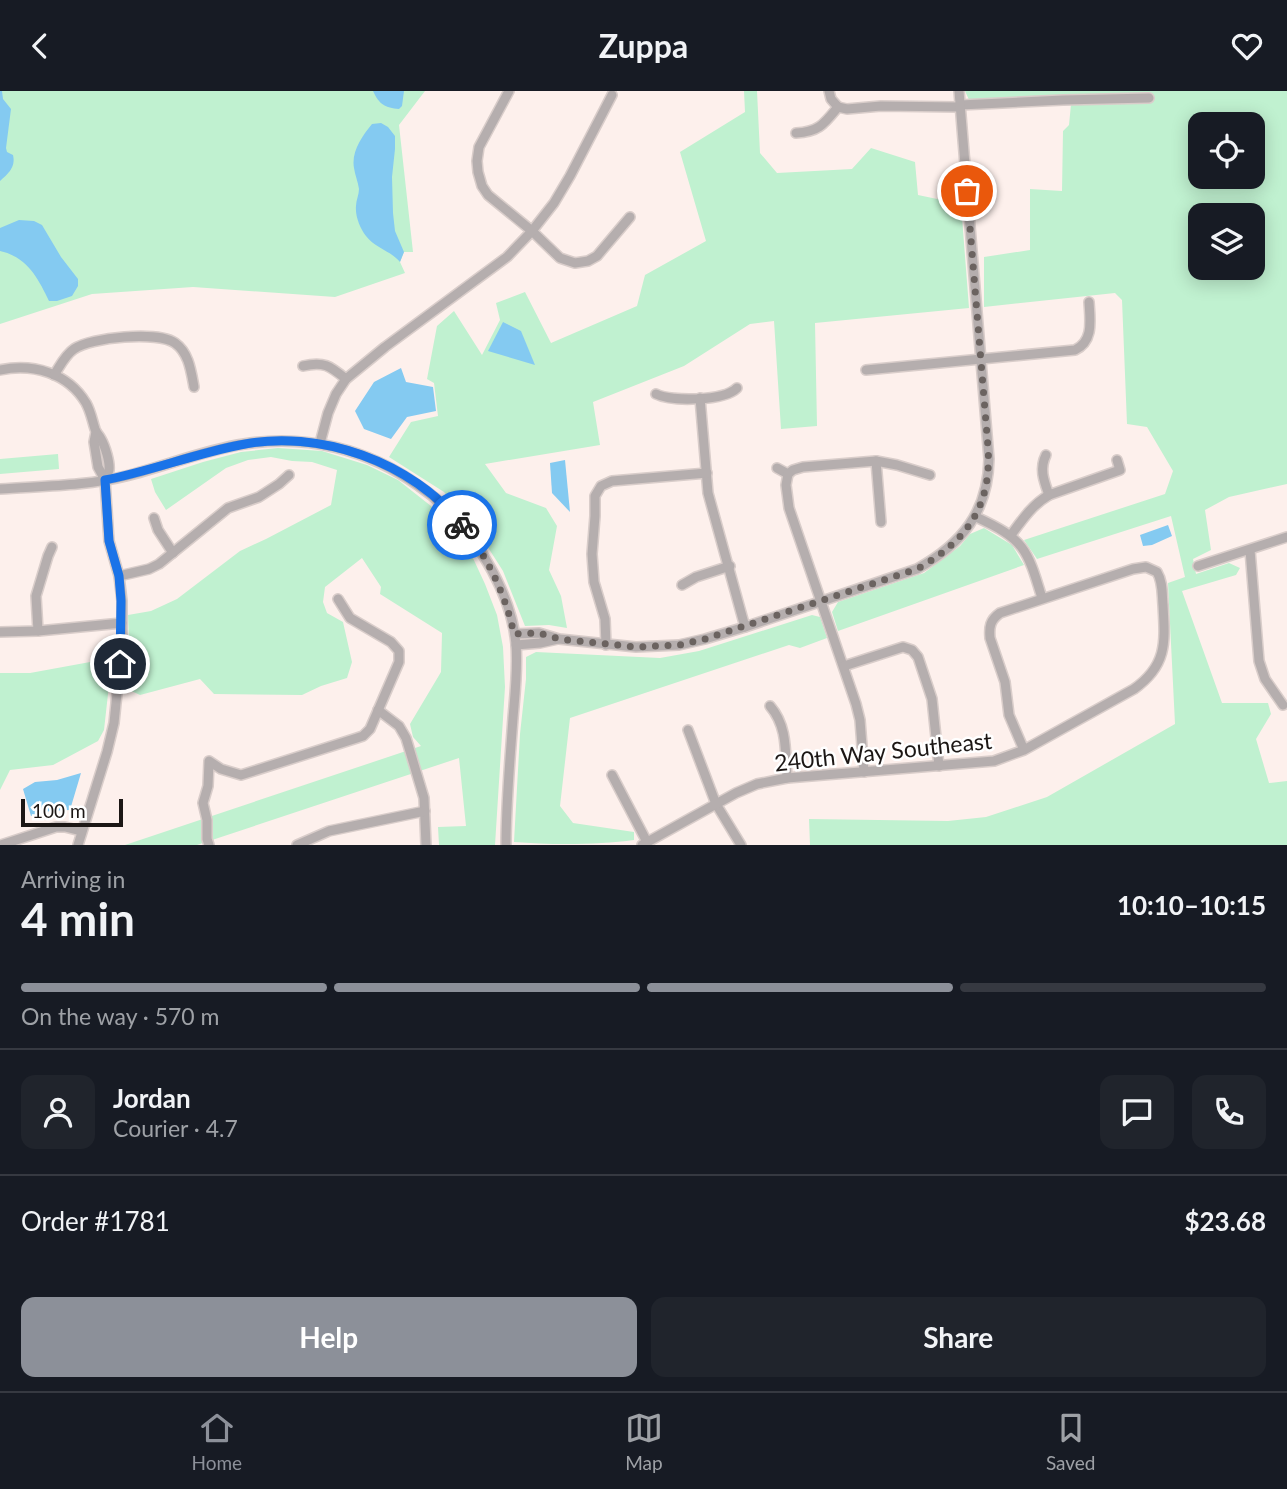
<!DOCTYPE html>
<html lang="en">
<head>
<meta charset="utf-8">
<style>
  body { margin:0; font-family:Lato,sans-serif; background:#20242c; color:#f1f3f6; height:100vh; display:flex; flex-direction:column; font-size:26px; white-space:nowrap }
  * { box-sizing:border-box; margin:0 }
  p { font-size:23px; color:#9ea1a6 }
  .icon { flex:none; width:38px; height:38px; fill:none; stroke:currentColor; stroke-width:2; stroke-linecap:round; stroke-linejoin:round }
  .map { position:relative; height:754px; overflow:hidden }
  .sheet { display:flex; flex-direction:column; background:#171b24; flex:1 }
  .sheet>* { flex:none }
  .controls { position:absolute; left:1188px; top:21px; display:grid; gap:14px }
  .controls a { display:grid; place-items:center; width:77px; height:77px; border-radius:14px; background:#171b24; box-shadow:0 4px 18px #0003; font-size:35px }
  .scale { position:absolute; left:21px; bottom:18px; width:102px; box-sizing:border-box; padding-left:7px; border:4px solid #1c1715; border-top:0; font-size:19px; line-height:24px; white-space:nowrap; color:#1c1715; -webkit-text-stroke:5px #fff; paint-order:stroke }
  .pin { position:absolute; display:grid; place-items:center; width:60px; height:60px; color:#fff; margin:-30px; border:4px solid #fff; border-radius:50%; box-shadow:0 2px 7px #0007 }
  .courier { position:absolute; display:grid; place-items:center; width:70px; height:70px; margin:-35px; border:5px solid #1a73e8; border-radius:50%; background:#fff; color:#222; box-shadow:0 2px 9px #0007 }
  .summary em { font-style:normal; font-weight:700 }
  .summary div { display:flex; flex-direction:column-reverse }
  .summary { display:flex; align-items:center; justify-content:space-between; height:119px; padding:0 21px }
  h1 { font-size:46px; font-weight:700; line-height:52px }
  .bar { display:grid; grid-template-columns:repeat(4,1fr); gap:10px 7px; align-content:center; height:84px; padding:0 21px }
  .bar i { height:9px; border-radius:5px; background:#363941 }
  .bar .active { background:#8c9099 }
  .bar p { grid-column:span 4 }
  .line { display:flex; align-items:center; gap:18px; padding:0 21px; border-top:2px solid #363941 }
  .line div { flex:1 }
  .round { display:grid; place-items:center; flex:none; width:74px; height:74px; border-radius:14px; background:#20242c }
  .primary-button { display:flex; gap:14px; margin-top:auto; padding:14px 21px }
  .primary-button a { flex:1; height:80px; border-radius:14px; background:#8c9099; color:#fff; font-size:28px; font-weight:700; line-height:80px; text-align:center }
  .primary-button a+a { background:#20242c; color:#f1f3f6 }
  header { display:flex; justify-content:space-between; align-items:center; height:91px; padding:0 21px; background:#171b24; font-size:32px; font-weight:700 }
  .tab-bar { display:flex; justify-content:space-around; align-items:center; height:98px; border-top:2px solid #363941; background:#171b24; font-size:19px; color:#9ea1a6 }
  .tab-bar a { display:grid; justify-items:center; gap:4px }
  .tab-bar .active { color:#8c9099 }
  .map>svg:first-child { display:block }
  .green { fill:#c0f1d0; fill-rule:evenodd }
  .water { fill:#84caf1 }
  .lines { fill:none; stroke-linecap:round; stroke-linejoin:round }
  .minor-casing { stroke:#d9cdca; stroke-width:12 }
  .minor { stroke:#b5aeae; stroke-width:9 }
  .done { stroke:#6b6360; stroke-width:7; stroke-dasharray:0 12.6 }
  .route { stroke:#1a73e8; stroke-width:9 }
  .labels { text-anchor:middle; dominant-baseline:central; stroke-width:5; stroke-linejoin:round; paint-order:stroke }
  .street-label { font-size:23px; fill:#1c1715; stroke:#fff }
</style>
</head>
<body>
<header><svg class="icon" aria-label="back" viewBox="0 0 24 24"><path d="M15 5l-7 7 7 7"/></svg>Zuppa<svg class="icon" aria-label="heart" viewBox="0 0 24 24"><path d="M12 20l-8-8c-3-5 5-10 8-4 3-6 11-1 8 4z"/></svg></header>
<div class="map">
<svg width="1287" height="754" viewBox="0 0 1287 754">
  <rect width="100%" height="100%" fill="#fdf0ec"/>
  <g class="green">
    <polygon points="0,0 425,0 399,34 413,161 404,161 400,171 405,182 335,206 193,196 92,203 0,233"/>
    <polygon points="744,0 757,0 760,62 777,82 852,78 871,57 915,71 918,104 961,113 969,217 815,232 817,335 781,338 774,230 750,233 684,275 593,311 600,354 485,373 506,402 546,417 557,435 549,479 561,505 567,537 549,534 525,535 503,480 475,436 444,401 389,366 411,331 438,325 434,292 427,288 437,235 454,220 482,264 500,229 496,212 525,201 551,252 637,215 645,184 706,150 680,61 745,21"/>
    <path d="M965 0H1287V393L1229 406 1205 419 1211 459 1193 468 1196 483 1229 472 1240 477 1236 484 1182 500 1222 612H1268L1271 623 1256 648 1269 692 1287 690V754H810L809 728 948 730 986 726 1047 706 1175 633 1168 492 1185 486 1171 425 1037 468 1024 449 1165 403 1173 380 1147 336 1127 333 1122 209 1115 202 984 216V166L1030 159V98L1062 100 1063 40 1069 34 1072 3 970 11ZM1200 33H1253V86H1200ZM1200 124H1253V177H1200Z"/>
    <polygon points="278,357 322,360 367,374 398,389 431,415 472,465 485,493 497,524 503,556 505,596 495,754 439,754 438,736 466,735 459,667 197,754 125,754 421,655 413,646 410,633 441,581 442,542 380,503 381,496 362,467 325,496 323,511 327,522 343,531 352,571 347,587 321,595 302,604 214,603 200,588 140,604 125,597 129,551 128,524 151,520 177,508 240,460 266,448 331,414 337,379 312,371 292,370 271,366 248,369 226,377 166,419 155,401 151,388 203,371 241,361"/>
    <polygon points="58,363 59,378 0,383 0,368"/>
    <polygon points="984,437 1012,454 1024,474 838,540 832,521 838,511 924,482 960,455 970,443"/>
    <path d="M812 524 820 526 827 547 800 557 789 554 570 627 560 715 573 732 634 741V749C599 754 550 754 514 751L520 643 526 588V566L536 561 660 567 699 560Z"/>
    <polygon points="112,567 104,639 98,650 53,674 10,679 0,699 0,582 30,582"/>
  </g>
  <g class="water">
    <path d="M0 0H2L3 8 11 18 6 57 7 61 13 64C16 76 8 83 0 90Z"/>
    <path d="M373 0H404L402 15 399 18C385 17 379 13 373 0Z"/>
    <path d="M381 32 388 36 395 45V58L392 86 393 122 395 140 404 161 400 171C391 160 375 157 366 145 360 137 355 125 356 115 356 109 359 104 359 98 358 91 355 84 354 77 351 61 362 45 372 33Z"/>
    <path d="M19 129 34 130 42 134 61 166 78 188V195L72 205 57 210H49C38 187 27 166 0 160V137Z"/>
    <polygon points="503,231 521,240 535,274 488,260"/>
    <polygon points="401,277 406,291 433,296 436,320 407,326 391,348 364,338 355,320 374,291"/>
    <polygon points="565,369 570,421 552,402 550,372"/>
    <polygon points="1168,434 1172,445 1152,454 1143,455 1140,444"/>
    <polygon points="81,682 70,719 50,720 31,725 23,698 35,691 57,689"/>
  </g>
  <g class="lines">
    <defs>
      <g id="minor">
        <polyline points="509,0 479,56 477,70 478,81 482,95 488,104 532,140 560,167 575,172 588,170 597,165 630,126"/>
        <polyline points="829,0 831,8 838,16"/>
        <polyline points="960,14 1063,9 1149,7"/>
        <polyline points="838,16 847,18 881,15 960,16"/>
        <path d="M796 42C819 41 824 33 838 16"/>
        <path d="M303 275C324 270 330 275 346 288"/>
        <path d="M0 279C33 272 68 282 86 312 91 321 92 329 95 338 98 345 97 341 101 348 105 355 110 371 109 379 108 383 106 386 105 389"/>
        <path d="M866 279 1075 259C1094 250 1090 229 1089 211"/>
        <path d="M54 284C60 275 65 264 74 258 91 246 158 240 175 252 189 262 191 280 194 296"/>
        <path d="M656 303C672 311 724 310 737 297"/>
        <polyline points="700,307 708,402 745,536"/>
        <polyline points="320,352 328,322 336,303 346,288 385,256 507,166 532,140 554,112 570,85 612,4"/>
        <path d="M1046 364C1039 378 1044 390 1049 404"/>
        <polyline points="876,370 881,431"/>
        <polyline points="777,377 788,383 793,379 803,376 876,370 897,374 930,384"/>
        <polyline points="788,383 786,394 789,417 856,613 860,629 864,681"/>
        <path d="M0 398C41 395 87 395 126 385 166 375 204 359 244 353 306 343 368 358 419 395 435 406 450 419 462 434 489 469 512 509 516 553 518 578 515 603 513 627 510 669 506 712 506 754"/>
        <path d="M976 426C1024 448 1027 457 1042 507"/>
        <polyline points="154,427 158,439 173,462"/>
        <path d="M1011 444C1022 429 1032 414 1049 404L1120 379 1117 369"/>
        <polyline points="1250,459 1259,570 1265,588 1283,614"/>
        <polyline points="1198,475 1287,446"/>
        <polyline points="119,485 149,478 159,473 228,417 259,406 279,393 289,384"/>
        <polyline points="682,494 696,486 730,475"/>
        <polyline points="38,540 36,505 48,465 52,456"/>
        <polyline points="0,541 38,540 122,532"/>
        <path d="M515 543 539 542 559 548 636 556 679 554 705 548 745 536 917 478C962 453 988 421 989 368L959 0"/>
        <polyline points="516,554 540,552 558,548"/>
        <polyline points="606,554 605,528 594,491 592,463 595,425 595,405 601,395 612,390 707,382"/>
        <polyline points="844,575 903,556 912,559 918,566 932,608 939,675"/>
        <path d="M770 615C788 636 785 661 787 687"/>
        <polyline points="378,619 399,635 406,647 424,707 426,754"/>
        <polyline points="688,639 716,713 741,754"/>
        <polyline points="612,684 647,751"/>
        <polyline points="1,754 56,736 65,736 81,740"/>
        <polyline points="78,754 107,661 114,632 122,553 122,510 119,485 109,450 105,389 98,376 94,351 96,341"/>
        <polyline points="209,754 207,748 207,729 203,712 208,695 209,670 221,678 241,684 357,647 363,645 370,638 399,571 399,560 391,551 350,527 338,508"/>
        <polyline points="297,754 329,740 425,720"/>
        <path d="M642 754 736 702 757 693 787 687 994 670 1024 659 1134 598C1168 574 1165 550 1163 514 1162 503 1163 491 1157 481L1146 476 1133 478 1000 522C990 529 989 536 990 547L1005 591 1009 624 1024 659"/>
      </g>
    </defs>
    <use href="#minor" class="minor-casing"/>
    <use href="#minor" class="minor"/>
  </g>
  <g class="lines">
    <path class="done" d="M462 434C488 467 505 502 514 543L539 542 559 548 636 556 679 554 705 548 917 478C967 450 992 415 988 356L967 100"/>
    <path class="route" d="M120 573 121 510 119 485 109 450 105 389C151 380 194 363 240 354 318 337 413 371 462 434"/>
  </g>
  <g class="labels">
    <g class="street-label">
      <text transform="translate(883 660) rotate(-6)">240th Way Southeast</text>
    </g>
  </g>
</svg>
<div class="controls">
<a><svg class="icon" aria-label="locate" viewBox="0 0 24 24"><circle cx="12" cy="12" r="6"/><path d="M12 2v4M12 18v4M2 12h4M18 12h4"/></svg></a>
<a><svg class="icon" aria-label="layers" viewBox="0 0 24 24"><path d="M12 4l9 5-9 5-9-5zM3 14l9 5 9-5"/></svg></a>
</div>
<div class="scale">100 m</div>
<div class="pin" style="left:967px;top:100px;background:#ea580c"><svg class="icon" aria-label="bag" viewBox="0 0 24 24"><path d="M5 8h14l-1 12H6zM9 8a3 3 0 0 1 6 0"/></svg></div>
<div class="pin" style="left:120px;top:573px;background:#1f2937"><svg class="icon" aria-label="home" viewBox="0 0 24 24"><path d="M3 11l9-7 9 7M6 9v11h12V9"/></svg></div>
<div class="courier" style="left:462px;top:434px"><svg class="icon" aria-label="bike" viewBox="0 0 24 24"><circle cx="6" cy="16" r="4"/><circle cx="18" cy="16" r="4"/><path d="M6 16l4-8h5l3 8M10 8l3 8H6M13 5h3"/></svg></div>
</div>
<section class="sheet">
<div class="summary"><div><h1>4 min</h1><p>Arriving in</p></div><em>10:10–10:15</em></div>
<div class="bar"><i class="active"></i><i class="active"></i><i class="active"></i><i></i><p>On the way · 570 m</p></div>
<div class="line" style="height:126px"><a class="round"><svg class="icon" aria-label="person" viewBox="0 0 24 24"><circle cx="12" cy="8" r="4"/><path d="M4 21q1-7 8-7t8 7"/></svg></a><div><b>Jordan</b><p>Courier · 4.7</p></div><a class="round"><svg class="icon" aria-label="chat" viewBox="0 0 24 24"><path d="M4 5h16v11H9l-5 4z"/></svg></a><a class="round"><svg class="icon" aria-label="phone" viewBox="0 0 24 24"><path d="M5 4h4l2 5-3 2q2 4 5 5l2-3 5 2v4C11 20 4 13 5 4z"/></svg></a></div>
<div class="line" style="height:91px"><div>Order #1781</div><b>$23.68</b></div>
<div class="primary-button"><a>Help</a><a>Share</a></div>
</section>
<nav class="tab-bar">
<a class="active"><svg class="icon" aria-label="home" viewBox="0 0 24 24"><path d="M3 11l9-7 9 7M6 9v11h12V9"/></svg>Home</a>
<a><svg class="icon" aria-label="map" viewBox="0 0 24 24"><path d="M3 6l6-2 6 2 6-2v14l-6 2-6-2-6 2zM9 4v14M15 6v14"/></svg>Map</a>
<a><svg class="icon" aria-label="saved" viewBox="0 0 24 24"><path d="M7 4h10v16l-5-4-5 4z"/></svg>Saved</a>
</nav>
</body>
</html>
